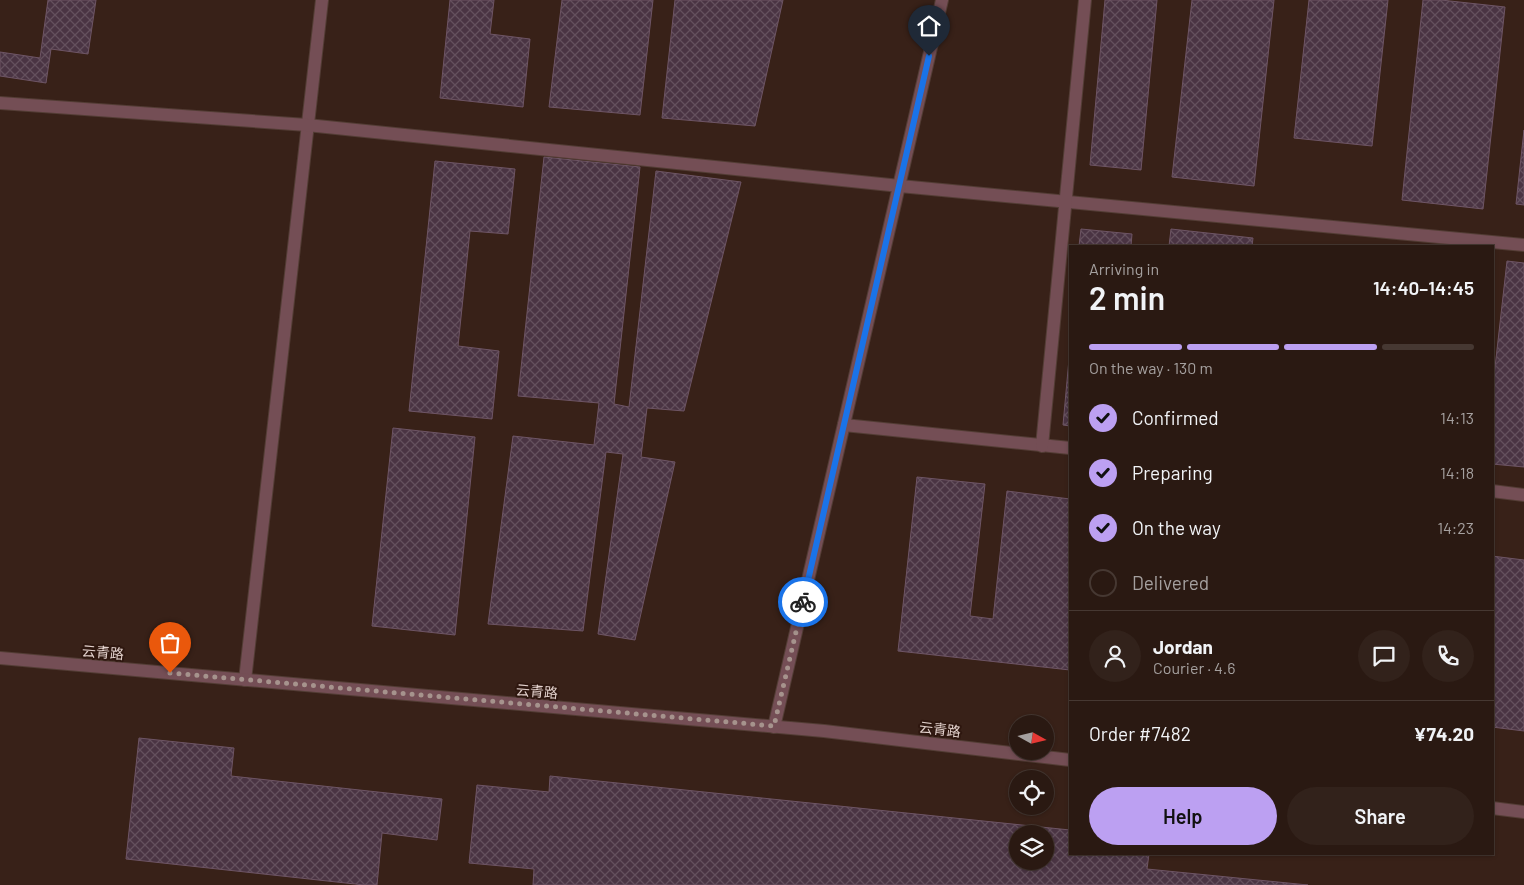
<!DOCTYPE html>
<html lang="en">
<head>
<meta charset="utf-8">
<style>
  body { margin:0; font-family:Barlow,"Noto Sans SC",sans-serif; background:#32221b; color:#f1f3f6; height:100vh; display:flex; flex-direction:column; font-size:19px; white-space:nowrap }
  * { box-sizing:border-box; margin:0 }
  p { font-size:16px; color:#a5a09f }
  .icon { flex:none; width:28px; height:28px; fill:none; stroke:currentColor; stroke-width:2; stroke-linecap:round; stroke-linejoin:round }
  .map { position:relative; flex:1; overflow:hidden }
  .sheet { position:absolute; left:1069px; top:245px; width:425px; height:610px; display:flex; flex-direction:column; background:#2a1912; border-radius:0px; box-shadow:0 1px 4px #0004,0 0 0 1px #463832 }
  .sheet>* { flex:none }
  .needle { width:32px; rotate:98deg }
  .fabs { position:absolute; left:1009px; top:715px; display:grid; gap:10px }
  .fabs a { display:grid; place-items:center; width:45px; height:45px; border-radius:50%; background:#2a1912; box-shadow:0 1px 4px #0004,0 0 0 1px #463832; font-size:25px }
  .pin { position:absolute; display:grid; place-items:center; width:42px; height:42px; color:#fff; margin:-51px -21px; border-radius:50% 50% 50% 0; rotate:-45deg; box-shadow:0 0 5px #0007 }
  .pin .icon { rotate:45deg }
  .courier { position:absolute; display:grid; place-items:center; width:50px; height:50px; margin:-25px; border:4px solid #1a73e8; border-radius:50%; background:#fff; color:#222; box-shadow:0 1px 6px #0007 }
  .head em { font-style:normal; font-weight:600 }
  .head div { display:flex; flex-direction:column-reverse }
  .head { display:flex; align-items:center; justify-content:space-between; height:85px; padding:0 20px }
  h1 { font-size:32px; font-weight:600; line-height:38px }
  .bar { display:grid; grid-template-columns:repeat(4,1fr); gap:8px 5px; align-content:center; height:60px; padding:0 20px }
  .bar i { height:6px; border-radius:4px; background:#463832 }
  .bar .selected { background:#bca0f2 }
  .bar p { grid-column:span 4 }
  .line { display:flex; align-items:center; gap:12px; padding:0 20px; border-top:1px solid #463832 }
  .line div { flex:1 }
  .round { display:grid; place-items:center; flex:none; width:52px; height:52px; border-radius:26px; background:#32221b }
  ol { padding:0 20px; list-style:none }
  li { display:flex; align-items:center; gap:15px; height:55px }
  li p { margin-inline-start:auto }
  li .icon { padding:5px; border-radius:50%; background:#bca0f2; color:#111; stroke-width:4 }
  li:last-child { color:#a5a09f }
  li i { width:28px; height:28px; border:2px solid #463832; border-radius:50% }
  .action { display:flex; gap:10px; margin-top:auto; padding:10px 20px }
  .action a { flex:1; height:58px; border-radius:30px; background:#bca0f2; color:#111; font-size:20px; font-weight:600; line-height:58px; text-align:center }
  .action a+a { background:#32221b; color:#f1f3f6 }
  .map>svg:first-child { display:block }
  .building { fill:url(#building-cross-hatch); stroke:#6e5565; fill-rule:evenodd }
  .lines { fill:none; stroke-linecap:round; stroke-linejoin:round }
  .service-casing { stroke:#533d35; stroke-width:14 }
  .minor-casing { stroke:#533d35; stroke-width:14 }
  .service { stroke:#744e55; stroke-width:12 }
  .minor { stroke:#744e55; stroke-width:12 }
  .done { stroke:#a6938d; stroke-width:5; stroke-dasharray:0 9 }
  .route { stroke:#1a73e8; stroke-width:6 }
  .labels { text-anchor:middle; dominant-baseline:central; stroke-width:4; stroke-linejoin:round; paint-order:stroke }
  .street-label { font-size:14px; fill:#e2d1cc; stroke:#2e170f }
</style>
</head>
<body>
<div class="map">
<svg width="1524" height="885" viewBox="0 0 1524 885">
  <defs>
    <pattern id="building-cross-hatch" width="8" height="8" patternUnits="userSpaceOnUse" patternTransform="scale(1.25)"><rect width="8" height="8" fill="#4a3443"/><path d="M0 0l8 8M0 8l8-8" fill="none" stroke="#64505d"/></pattern>
  </defs>
  <rect width="100%" height="100%" fill="#382118"/>
  <g class="building">
    <polygon points="48,0 96,0 88,54 51,49 46,83 0,76 0,52 40,58"/>
    <polygon points="450,0 494,0 490,34 530,39 523,107 440,98"/>
    <polygon points="562,0 653,0 640,115 549,107"/>
    <polygon points="675,0 783,0 755,126 662,118"/>
    <polygon points="1105,0 1157,0 1141,170 1090,165"/>
    <polygon points="1192,0 1274,0 1254,186 1172,177"/>
    <polygon points="1309,0 1388,0 1372,146 1294,138"/>
    <polygon points="1423,0 1441,0 1505,7 1483,209 1402,200"/>
    <polygon points="1524,130 1524,205 1516,204"/>
    <polygon points="544,157 640,167 614,404 629,407 656,171 741,182 684,411 647,408 641,457 675,462 635,640 598,634 623,454 606,452 583,631 488,624 513,436 594,445 599,403 518,396"/>
    <polygon points="435,161 515,169 508,234 470,231 458,346 499,351 492,419 409,411"/>
    <polygon points="1081,229 1132,234 1131,246 1079,246"/>
    <polygon points="1171,229 1253,238 1252,246 1169,246"/>
    <polygon points="1507,261 1524,263 1524,467 1492,464 1492,394"/>
    <polygon points="1070,348 1070,426 1063,425"/>
    <polygon points="393,428 475,437 455,635 372,626"/>
    <polygon points="917,477 985,484 970,616 993,619 1007,491 1070,499 1070,670 898,651"/>
    <polygon points="1492,556 1524,560 1524,731 1492,727"/>
    <polygon points="139,738 234,748 231,776 442,799 437,840 382,833 377,885 364,885 126,859"/>
    <path d="M550 776 1070 830V854H1149L1147 869 1308 885H533L534 869 469 863 477 785 549 792ZM1018 834H1045V861H1018Z"/>
  </g>
  <g class="lines">
    <defs>
      <g id="service">
        <polyline points="900,186 1524,245"/>
        <polyline points="844,425 1070,448"/>
        <polyline points="1042,446 1085,0"/>
        <polyline points="1492,491 1524,495"/>
        <polyline points="245,680 322,0"/>
      </g>
      <g id="minor">
        <polyline points="0,103 307,125 900,186"/>
        <polyline points="0,658 824,731 1070,760"/>
        <polyline points="774,727 942,0"/>
        <polyline points="1492,808 1524,812"/>
      </g>
    </defs>
    <use href="#service" class="service-casing"/>
    <use href="#minor" class="minor-casing"/>
    <use href="#service" class="service"/>
    <use href="#minor" class="minor"/>
  </g>
  <g class="lines">
    <polyline class="done" points="170,673 774,726 803,602"/>
    <polyline class="route" points="803,602 929,56"/>
  </g>
  <g class="labels">
    <g class="street-label">
      <text transform="translate(103 652) rotate(5)">云青路</text>
      <text transform="translate(537 691) rotate(5)">云青路</text>
      <text transform="translate(940 729) rotate(7)">云青路</text>
    </g>
  </g>
</svg>
<div class="fabs">
<a><svg class="needle" viewBox="-14 -14 28 28"><path d="M0-13l5 13h-10z" fill="#e53935"/><path d="M0 13l5-13h-10z" fill="#a5a09f"/></svg></a>
<a><svg class="icon" aria-label="locate" viewBox="0 0 24 24"><circle cx="12" cy="12" r="6"/><path d="M12 2v4M12 18v4M2 12h4M18 12h4"/></svg></a>
<a><svg class="icon" aria-label="layers" viewBox="0 0 24 24"><path d="M12 4l9 5-9 5-9-5zM3 14l9 5 9-5"/></svg></a>
</div>
<div class="pin" style="left:170px;top:673px;background:#ea580c"><svg class="icon" aria-label="bag" viewBox="0 0 24 24"><path d="M5 8h14l-1 12H6zM9 8a3 3 0 0 1 6 0"/></svg></div>
<div class="pin" style="left:929px;top:56px;background:#1f2937"><svg class="icon" aria-label="home" viewBox="0 0 24 24"><path d="M3 11l9-7 9 7M6 9v11h12V9"/></svg></div>
<div class="courier" style="left:803px;top:602px"><svg class="icon" aria-label="bike" viewBox="0 0 24 24"><circle cx="6" cy="16" r="4"/><circle cx="18" cy="16" r="4"/><path d="M6 16l4-8h5l3 8M10 8l3 8H6M13 5h3"/></svg></div>
<section class="sheet">
<div class="head"><div><h1>2 min</h1><p>Arriving in</p></div><em>14:40–14:45</em></div>
<div class="bar"><i class="selected"></i><i class="selected"></i><i class="selected"></i><i></i><p>On the way · 130 m</p></div>
<ol>
<li><svg class="icon" aria-label="check" viewBox="0 0 24 24"><path d="M5 12l5 5 9-10"/></svg>Confirmed<p>14:13</p></li>
<li><svg class="icon" aria-label="check" viewBox="0 0 24 24"><path d="M5 12l5 5 9-10"/></svg>Preparing<p>14:18</p></li>
<li><svg class="icon" aria-label="check" viewBox="0 0 24 24"><path d="M5 12l5 5 9-10"/></svg>On the way<p>14:23</p></li>
<li><i></i>Delivered</li>
</ol>
<div class="line" style="height:90px"><a class="round"><svg class="icon" aria-label="person" viewBox="0 0 24 24"><circle cx="12" cy="8" r="4"/><path d="M4 21q1-7 8-7t8 7"/></svg></a><div><b>Jordan</b><p>Courier · 4.6</p></div><a class="round"><svg class="icon" aria-label="chat" viewBox="0 0 24 24"><path d="M4 5h16v11H9l-5 4z"/></svg></a><a class="round"><svg class="icon" aria-label="phone" viewBox="0 0 24 24"><path d="M5 4h4l2 5-3 2q2 4 5 5l2-3 5 2v4C11 20 4 13 5 4z"/></svg></a></div>
<div class="line" style="height:65px"><div>Order #7482</div><b>¥74.20</b></div>
<div class="action"><a>Help</a><a>Share</a></div>
</section>
</div>
</body>
</html>
